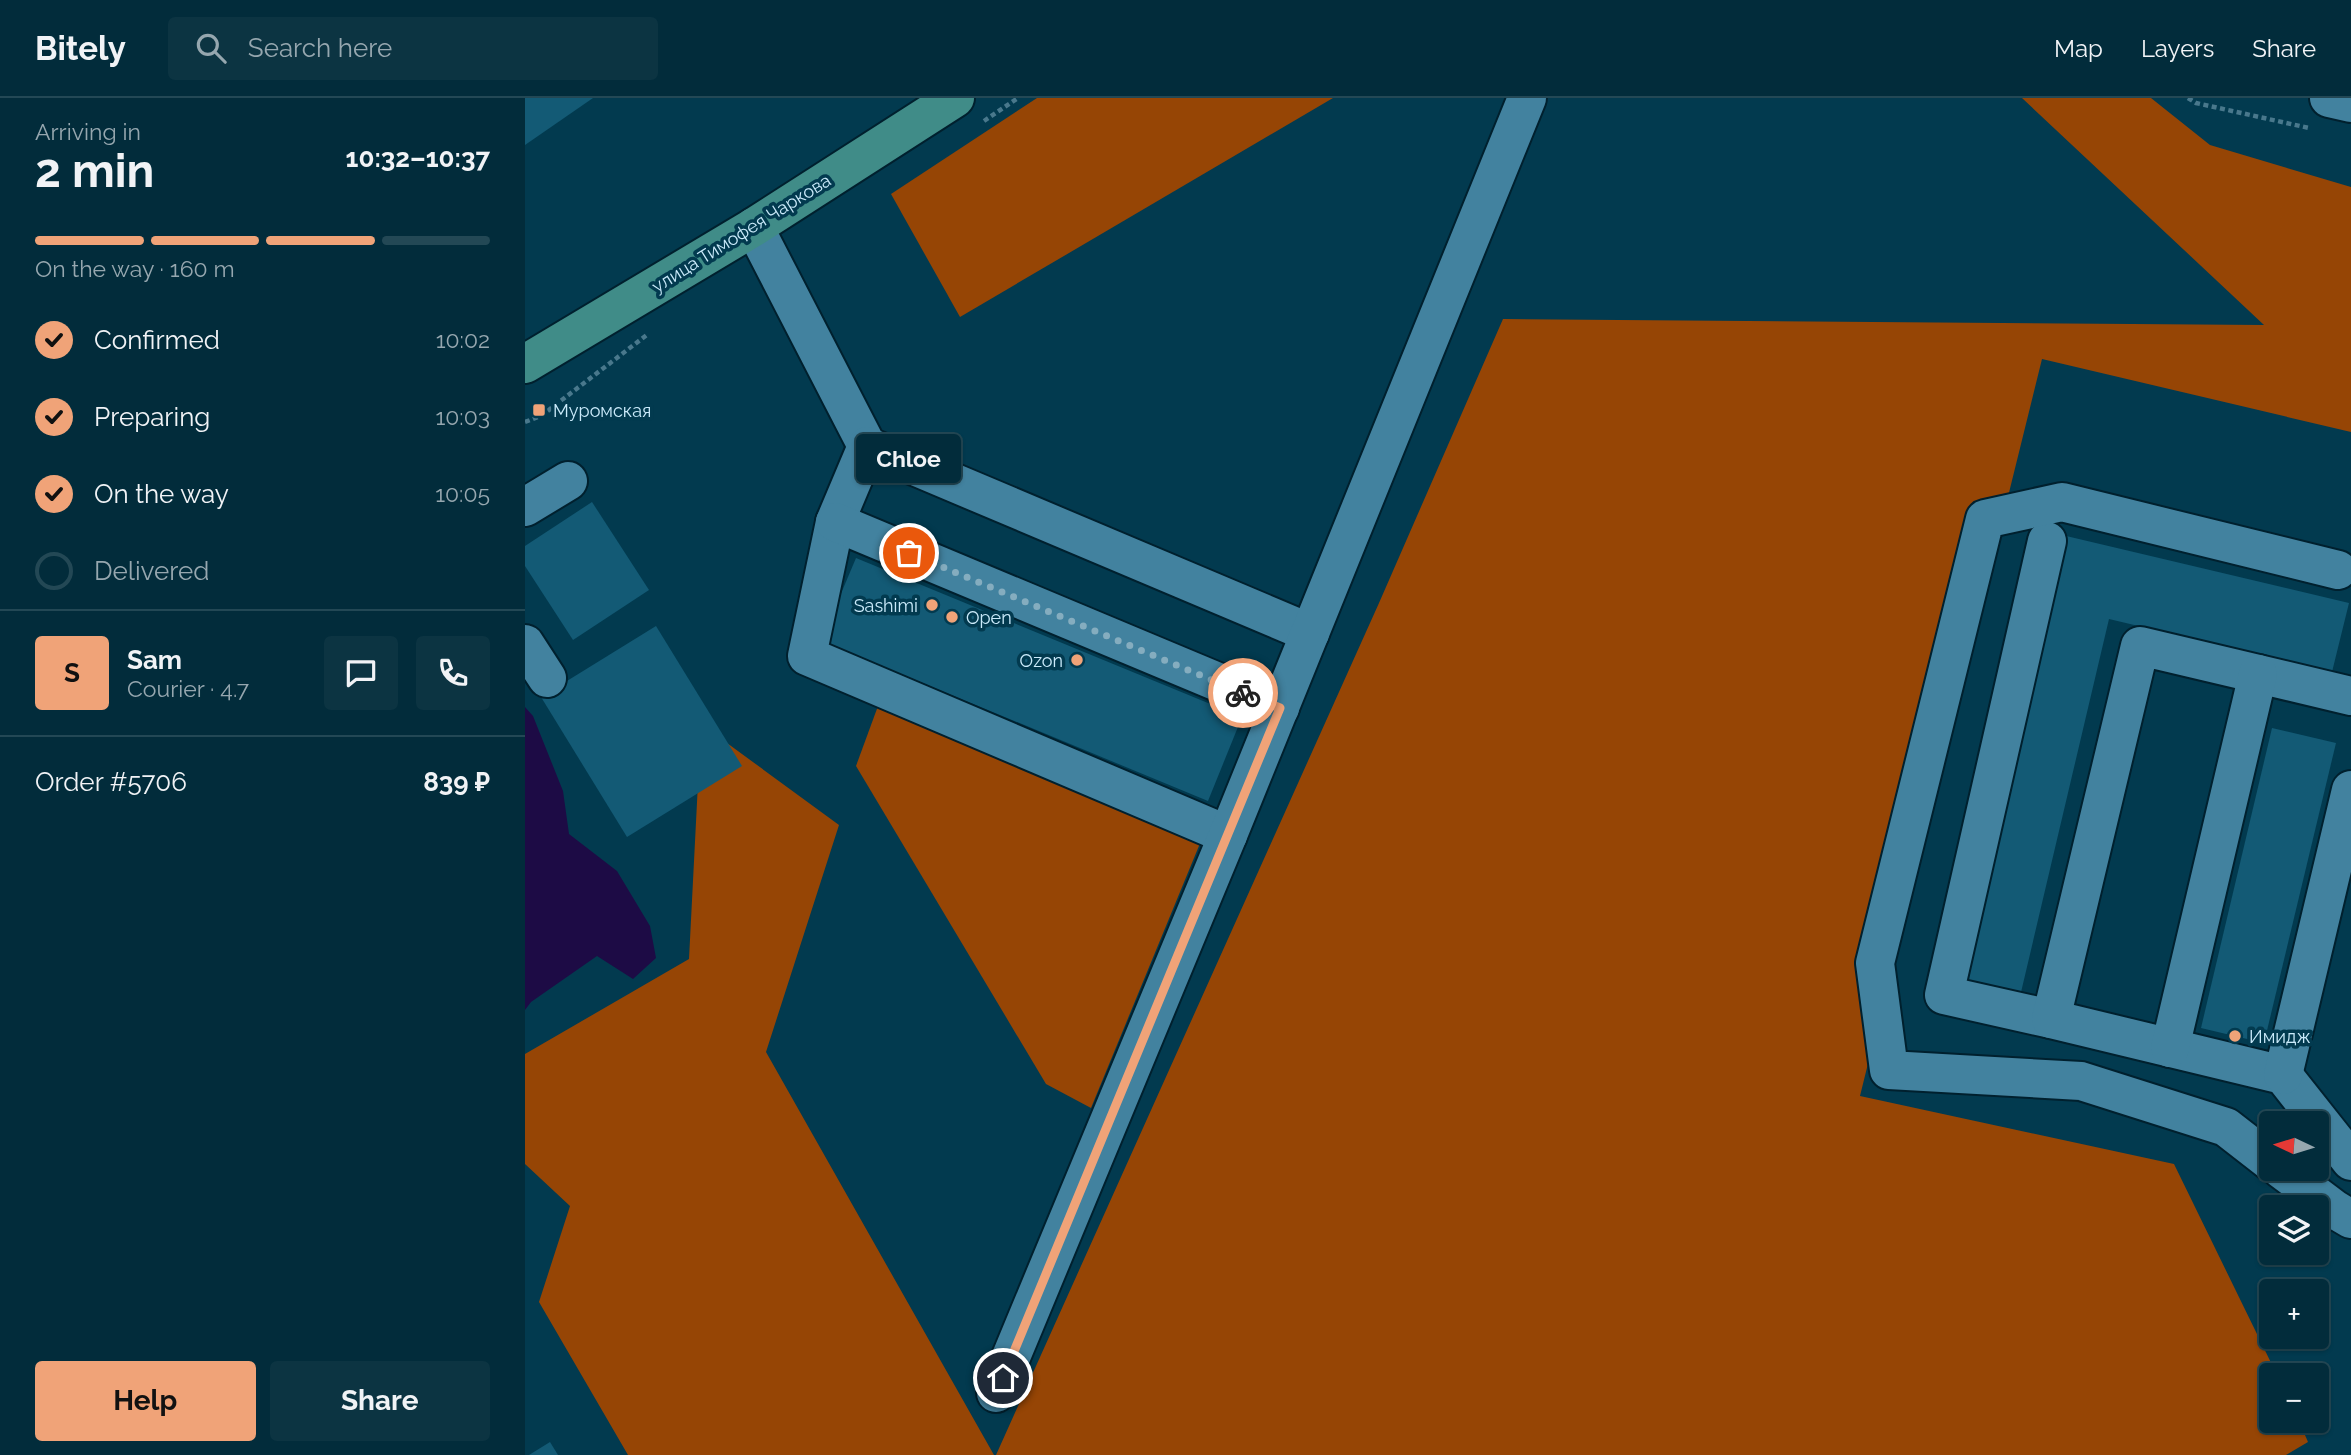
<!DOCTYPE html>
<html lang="en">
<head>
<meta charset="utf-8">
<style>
  body { margin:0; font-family:Raleway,sans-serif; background:#0c3442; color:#f1f3f6; height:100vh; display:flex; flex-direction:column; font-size:26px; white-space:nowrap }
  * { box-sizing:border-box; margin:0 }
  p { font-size:23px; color:#96a7af }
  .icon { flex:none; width:38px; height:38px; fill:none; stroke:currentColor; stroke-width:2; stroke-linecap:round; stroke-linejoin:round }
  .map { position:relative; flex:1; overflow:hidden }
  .drawer { display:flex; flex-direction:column; background:#022c3b; width:525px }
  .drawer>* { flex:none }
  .needle { width:46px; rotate:274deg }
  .buttons { position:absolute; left:1734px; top:1013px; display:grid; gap:14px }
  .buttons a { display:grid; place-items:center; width:70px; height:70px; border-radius:7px; background:#022c3b; box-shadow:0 2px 5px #0004,0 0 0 2px #234855; font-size:35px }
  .pin { position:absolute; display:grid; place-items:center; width:60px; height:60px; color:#fff; margin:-30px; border:4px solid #fff; border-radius:50%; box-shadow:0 2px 7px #0007 }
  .courier { position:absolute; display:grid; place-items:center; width:70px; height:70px; margin:-35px; border:5px solid #f0a378; border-radius:50%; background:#fff; color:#222; box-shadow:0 2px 9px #0007 }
  .bubble { position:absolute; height:49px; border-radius:7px; background:#022c3b; box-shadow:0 2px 5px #0004,0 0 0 2px #234855; font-size:23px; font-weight:700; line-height:49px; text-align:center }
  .summary em { font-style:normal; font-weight:700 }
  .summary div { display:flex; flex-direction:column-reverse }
  .summary { display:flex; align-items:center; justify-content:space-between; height:119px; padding:0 35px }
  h1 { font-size:46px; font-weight:700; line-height:52px }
  .bar { display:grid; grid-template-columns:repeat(4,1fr); gap:10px 7px; align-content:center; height:84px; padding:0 35px }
  .bar i { height:9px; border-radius:5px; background:#234855 }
  .bar .active { background:#f0a378 }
  .bar p { grid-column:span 4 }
  .line { display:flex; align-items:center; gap:18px; padding:0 35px; border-top:2px solid #234855 }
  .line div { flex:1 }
  .round { display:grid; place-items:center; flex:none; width:74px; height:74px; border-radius:7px; background:#0c3442 }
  ol { padding:0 35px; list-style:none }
  li { display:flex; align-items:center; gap:21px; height:77px }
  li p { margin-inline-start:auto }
  li .icon { padding:7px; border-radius:50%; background:#f0a378; color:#111; stroke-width:4 }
  li:last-child { color:#96a7af }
  li i { width:38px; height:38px; border:4px solid #234855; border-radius:50% }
  .primary-button { display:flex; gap:14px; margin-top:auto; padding:14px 35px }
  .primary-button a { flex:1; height:80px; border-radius:7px; background:#f0a378; color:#111; font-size:28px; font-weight:700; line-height:80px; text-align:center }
  .primary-button a+a { background:#0c3442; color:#f1f3f6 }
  header { display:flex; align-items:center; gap:42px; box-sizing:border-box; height:98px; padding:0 35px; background:#022c3b; border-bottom:2px solid #234855 }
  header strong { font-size:33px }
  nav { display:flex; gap:38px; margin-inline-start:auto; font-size:24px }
  .search { width:490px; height:63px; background:#0c3442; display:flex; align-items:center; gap:18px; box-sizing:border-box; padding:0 24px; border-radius:7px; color:#96a7af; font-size:26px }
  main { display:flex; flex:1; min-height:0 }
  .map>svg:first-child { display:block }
  .green { fill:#964505 }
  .water { fill:#1d0b45 }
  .building { fill:#135a75 }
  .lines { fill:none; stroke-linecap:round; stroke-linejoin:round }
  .minor-casing { stroke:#00202e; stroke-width:42 }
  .major-casing { stroke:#00202e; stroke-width:42 }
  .path { stroke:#49788c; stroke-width:4.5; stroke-dasharray:5 3.5; stroke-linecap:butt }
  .minor { stroke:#42829f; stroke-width:38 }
  .major { stroke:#408c88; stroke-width:38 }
  .done { stroke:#85adbf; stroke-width:7; stroke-dasharray:0 12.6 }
  .route { stroke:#f0a378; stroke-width:9 }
  .poi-dot { fill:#f0a378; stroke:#023a4f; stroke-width:2.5 }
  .labels { text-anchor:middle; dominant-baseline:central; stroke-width:7; stroke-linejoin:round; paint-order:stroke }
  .street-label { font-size:18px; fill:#cbebfb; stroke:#023a4f }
  .poi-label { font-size:18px; fill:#cbebfb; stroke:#023a4f; text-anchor:start }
</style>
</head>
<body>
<header>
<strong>Bitely</strong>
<div class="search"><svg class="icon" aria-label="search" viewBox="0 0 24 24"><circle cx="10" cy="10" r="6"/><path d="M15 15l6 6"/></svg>Search here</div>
<nav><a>Map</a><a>Layers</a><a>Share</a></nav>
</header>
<main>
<section class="drawer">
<div class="summary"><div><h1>2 min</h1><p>Arriving in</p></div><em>10:32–10:37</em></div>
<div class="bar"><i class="active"></i><i class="active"></i><i class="active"></i><i></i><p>On the way · 160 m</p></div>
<ol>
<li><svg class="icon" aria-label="check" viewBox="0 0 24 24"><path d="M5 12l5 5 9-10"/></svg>Confirmed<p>10:02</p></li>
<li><svg class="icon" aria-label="check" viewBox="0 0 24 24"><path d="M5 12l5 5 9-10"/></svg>Preparing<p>10:03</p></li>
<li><svg class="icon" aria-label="check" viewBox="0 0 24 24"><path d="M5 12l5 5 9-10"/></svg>On the way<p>10:05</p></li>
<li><i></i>Delivered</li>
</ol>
<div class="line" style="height:126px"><b class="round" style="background:#f0a378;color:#111">S</b><div><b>Sam</b><p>Courier · 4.7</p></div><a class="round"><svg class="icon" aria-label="chat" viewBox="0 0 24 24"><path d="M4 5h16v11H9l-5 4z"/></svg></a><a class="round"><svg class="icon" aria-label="phone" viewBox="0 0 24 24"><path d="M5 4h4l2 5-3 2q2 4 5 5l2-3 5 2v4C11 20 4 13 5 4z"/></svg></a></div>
<div class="line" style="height:91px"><div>Order #5706</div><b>839 ₽</b></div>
<div class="primary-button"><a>Help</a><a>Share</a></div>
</section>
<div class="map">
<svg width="1826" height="1357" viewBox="0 0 1826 1357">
  <rect width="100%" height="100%" fill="#023a4f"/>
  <g class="green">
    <polygon points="512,0 808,0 435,219 366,96"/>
    <polygon points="1497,0 1626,0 1685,47 1826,89 1826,334 1517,261 1335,998 1649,1066 1752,1277 1746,1278 1746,1323 1774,1323 1783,1344 1761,1357 471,1357 854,505 978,221 1739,227"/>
    <polygon points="353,608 676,743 566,1010 521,986 331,668"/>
    <polygon points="176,626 314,727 241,954 469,1357 103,1357 14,1204 45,1108 0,1066 0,956 164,861"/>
  </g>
  <polygon class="water" points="0,609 8,618 38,693 44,736 92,773 125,828 131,860 108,881 72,858 6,904 0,912"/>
  <g class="building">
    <polygon points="0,0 68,0 0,47"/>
    <polygon points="67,404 124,492 48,542 0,468 0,448"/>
    <polygon points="1537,437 1824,505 1807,574 1584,521 1493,907 1429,892"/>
    <polygon points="331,460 717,619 683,703 296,543"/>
    <polygon points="131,528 217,668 102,739 16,599"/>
    <polygon points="1747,630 1811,645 1739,945 1676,930"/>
    <polygon points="25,1344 33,1357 4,1357"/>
  </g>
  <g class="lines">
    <defs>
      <g id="minor">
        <polyline points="1804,0 1826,5"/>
        <polyline points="229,129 342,348 785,535"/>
        <polyline points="342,348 310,424 282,558 703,737"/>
        <polyline points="0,409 43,383"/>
        <polyline points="310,424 755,610"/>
        <polyline points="1522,443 1419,897 1526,921"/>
        <polyline points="0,546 22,580"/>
        <polyline points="1826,598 1615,548 1526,921 1758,977 1826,1063"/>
        <polyline points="1645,950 1733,576"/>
        <polyline points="1758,977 1826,692"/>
        <polyline points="1746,1064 1701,1029 1556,983 1364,972 1350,865 1460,421 1537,404 1813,472"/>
        <polyline points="1756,1071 1809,1111 1826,1121"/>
        <polyline points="471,1295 703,737 1002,0"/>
      </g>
      <polyline id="major" points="0,266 229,129 430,0"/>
    </defs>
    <use href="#minor" class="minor-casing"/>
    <use href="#major" class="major-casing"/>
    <g class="path">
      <polyline points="1663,0 1671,5 1784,30"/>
      <polyline points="459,23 493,0"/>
      <polyline points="0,324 16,318 123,236"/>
    </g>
    <use href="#minor" class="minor"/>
    <use href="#major" class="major"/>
  </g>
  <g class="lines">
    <polyline class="done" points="384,455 718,595"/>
    <polyline class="route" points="478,1280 755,610 718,595"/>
  </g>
  <g class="poi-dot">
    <rect x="7" y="305" width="14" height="14" rx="3.5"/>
    <circle cx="407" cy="507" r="7"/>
    <circle cx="427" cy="519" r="7"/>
    <circle cx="552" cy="562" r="7"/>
    <circle cx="1710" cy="938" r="7"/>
  </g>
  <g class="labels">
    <g class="street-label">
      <text transform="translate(216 135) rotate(-32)">улица Тимофея Чаркова</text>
    </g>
    <g class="poi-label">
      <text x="28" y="312">Муромская</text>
      <text x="393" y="507" text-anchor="end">Sashimi</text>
      <text x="441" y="519">Open</text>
      <text x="538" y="562" text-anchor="end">Ozon</text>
      <text x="1724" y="938">Имидж</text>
    </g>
  </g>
</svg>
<div class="buttons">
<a><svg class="needle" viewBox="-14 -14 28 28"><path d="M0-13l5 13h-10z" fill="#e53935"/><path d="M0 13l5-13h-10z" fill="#96a7af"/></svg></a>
<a><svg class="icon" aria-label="layers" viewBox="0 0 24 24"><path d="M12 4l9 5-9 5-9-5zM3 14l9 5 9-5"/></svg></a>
<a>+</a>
<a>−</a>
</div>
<div class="pin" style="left:384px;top:455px;background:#ea580c"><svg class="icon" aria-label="bag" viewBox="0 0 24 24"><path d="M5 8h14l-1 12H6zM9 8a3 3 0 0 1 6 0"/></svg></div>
<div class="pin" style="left:478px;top:1280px;background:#1f2937"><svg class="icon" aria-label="home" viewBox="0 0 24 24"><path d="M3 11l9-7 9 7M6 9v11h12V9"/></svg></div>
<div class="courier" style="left:718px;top:595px"><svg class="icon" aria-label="bike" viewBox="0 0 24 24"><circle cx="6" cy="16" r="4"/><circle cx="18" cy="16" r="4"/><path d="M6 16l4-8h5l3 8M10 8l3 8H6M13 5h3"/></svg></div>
<div class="bubble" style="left:331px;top:336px;width:105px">Chloe</div>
</div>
</main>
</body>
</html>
